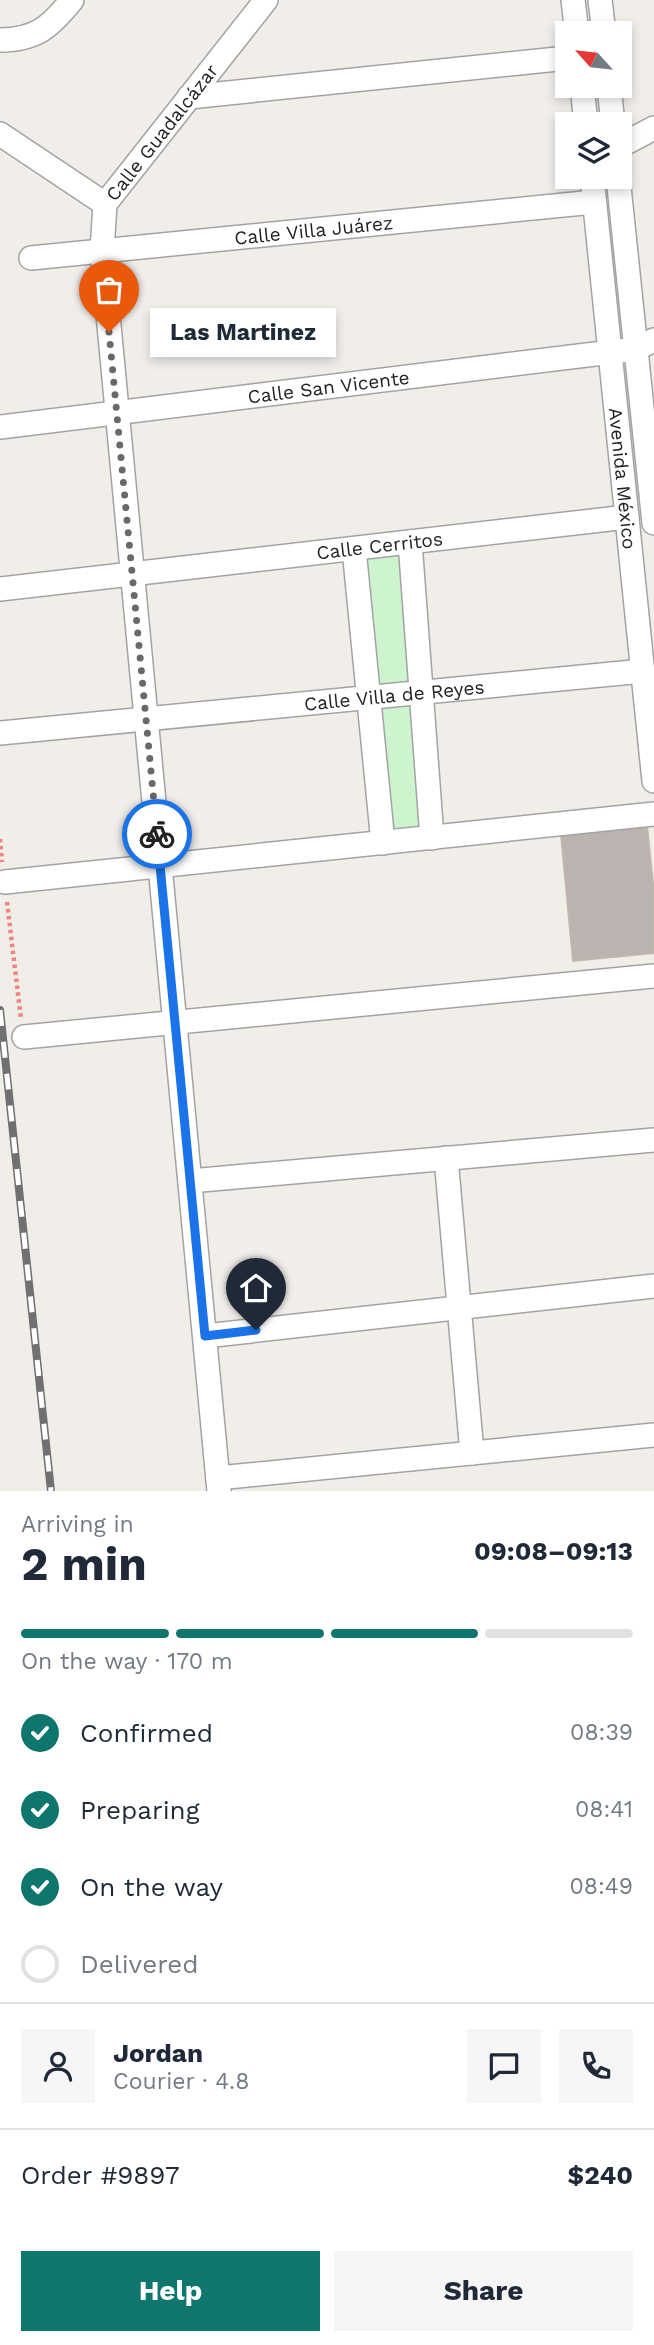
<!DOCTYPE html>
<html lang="en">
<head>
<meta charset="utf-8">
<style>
  body { margin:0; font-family:"Work Sans",sans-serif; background:#f6f6f7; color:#1f2937; height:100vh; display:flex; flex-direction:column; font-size:26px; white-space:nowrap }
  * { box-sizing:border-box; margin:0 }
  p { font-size:23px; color:#747a83 }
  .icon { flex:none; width:38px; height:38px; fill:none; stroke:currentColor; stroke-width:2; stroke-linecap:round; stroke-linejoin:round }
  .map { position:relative; height:1491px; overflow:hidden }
  .details { display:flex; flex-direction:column; background:#fff; flex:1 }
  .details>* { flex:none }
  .needle { width:46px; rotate:297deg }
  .fabs { position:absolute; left:555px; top:21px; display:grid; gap:14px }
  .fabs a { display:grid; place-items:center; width:77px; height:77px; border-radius:0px; background:#fff; box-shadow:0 4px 10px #0003; font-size:35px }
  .pin { position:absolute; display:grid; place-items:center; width:60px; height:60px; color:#fff; margin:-72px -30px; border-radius:50% 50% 50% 0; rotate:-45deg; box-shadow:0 0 7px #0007 }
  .pin .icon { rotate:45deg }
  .courier { position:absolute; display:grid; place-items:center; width:70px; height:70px; margin:-35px; border:5px solid #1a73e8; border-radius:50%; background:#fff; color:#222; box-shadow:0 2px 9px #0007 }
  .bubble { position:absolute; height:49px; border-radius:0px; background:#fff; box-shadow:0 4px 10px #0003; font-size:23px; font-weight:700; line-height:49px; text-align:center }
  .head em { font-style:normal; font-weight:700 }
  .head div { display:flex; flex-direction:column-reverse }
  .head { display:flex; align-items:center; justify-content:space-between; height:119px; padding:0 21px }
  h1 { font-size:46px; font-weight:700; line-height:52px }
  .bar { display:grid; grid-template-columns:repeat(4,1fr); gap:10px 7px; align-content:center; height:84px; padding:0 21px }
  .bar i { height:9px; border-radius:5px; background:#e0e1e3 }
  .bar .selected { background:#0f766e }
  .bar p { grid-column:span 4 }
  .line { display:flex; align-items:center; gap:18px; padding:0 21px; border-top:2px solid #e0e1e3 }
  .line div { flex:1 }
  .round { display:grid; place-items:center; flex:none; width:74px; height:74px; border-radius:0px; background:#f6f6f7 }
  ol { padding:0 21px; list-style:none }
  li { display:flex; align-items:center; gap:21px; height:77px }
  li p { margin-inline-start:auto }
  li .icon { padding:7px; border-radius:50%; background:#0f766e; color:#fff; stroke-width:4 }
  li:last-child { color:#747a83 }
  li i { width:38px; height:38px; border:4px solid #e0e1e3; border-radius:50% }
  .button { display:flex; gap:14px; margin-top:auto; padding:14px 21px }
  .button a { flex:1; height:80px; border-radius:0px; background:#0f766e; color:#fff; font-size:28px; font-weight:700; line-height:80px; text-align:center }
  .button a+a { background:#f6f6f7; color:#1f2937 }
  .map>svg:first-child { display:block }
  .park { fill:#cdf4ce }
  .building { fill:#bab3af; stroke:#c1b5ad; stroke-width:2 }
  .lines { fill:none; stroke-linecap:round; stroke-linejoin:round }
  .street-casing { stroke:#a3a3a3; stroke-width:26 }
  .path { stroke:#eb8780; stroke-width:4.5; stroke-dasharray:3.5 3.5; stroke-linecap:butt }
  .street { stroke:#fff; stroke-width:23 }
  .rail-casing { stroke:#707070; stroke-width:8 }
  .rail { stroke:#fff; stroke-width:5; stroke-dasharray:16; stroke-linecap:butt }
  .done { stroke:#6a6968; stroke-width:7; stroke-dasharray:0 12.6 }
  .route { stroke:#1a73e8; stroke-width:9 }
  .labels { text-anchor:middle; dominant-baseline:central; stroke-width:6; stroke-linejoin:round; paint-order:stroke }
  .street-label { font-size:19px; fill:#222; stroke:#fff }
</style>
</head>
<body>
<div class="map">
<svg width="654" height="1491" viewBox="0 0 654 1491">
  <rect width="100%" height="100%" fill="#f1eeea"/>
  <polygon class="park" points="405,549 430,826 384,831 359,553"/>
  <polygon class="building" points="647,826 654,893 654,953 573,961 561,834"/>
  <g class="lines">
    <defs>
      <g id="street">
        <polyline points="573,0 577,33"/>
        <polyline points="600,0 604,33"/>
        <path d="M0 40C36 40 50 27 72 0"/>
        <polyline points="582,86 586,124"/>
        <polyline points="609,86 613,124"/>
        <polyline points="189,97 567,58"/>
        <polyline points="0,134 105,204"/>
        <polyline points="620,146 654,128"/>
        <path id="s1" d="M592 177 654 781"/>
        <polyline points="618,177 654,523"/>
        <path id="s2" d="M31 258 594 202"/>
        <path id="s3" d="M0 427 636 349 654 340"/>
        <polyline points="410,542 432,838"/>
        <polyline points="354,549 383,843"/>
        <path id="s4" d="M0 589 627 517"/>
        <path id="s5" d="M0 733 643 671"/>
        <polyline points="5,882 654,814"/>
        <polyline points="24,1037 654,976"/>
        <polyline points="446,1158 472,1453"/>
        <polyline points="190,1181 654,1140"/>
        <polyline points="205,1336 654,1286"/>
        <polyline points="218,1478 654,1435"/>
        <path id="s6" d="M219 1491 102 251 105 204 266 0"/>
      </g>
    </defs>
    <use href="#street" class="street-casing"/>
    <g class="path">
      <polyline points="0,839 2,862"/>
      <polyline points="7,902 21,1019"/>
    </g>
    <use href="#street" class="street"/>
    <defs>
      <polyline id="rail" points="0,1010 51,1491"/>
    </defs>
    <use href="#rail" class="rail-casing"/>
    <use href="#rail" class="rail"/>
  </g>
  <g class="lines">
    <polyline class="done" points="109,332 157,834"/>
    <polyline class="route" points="157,834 205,1336 256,1330"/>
  </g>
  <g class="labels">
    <g class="street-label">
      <text stroke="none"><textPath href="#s6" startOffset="1384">Calle Guadalcázar</textPath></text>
      <text stroke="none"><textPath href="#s2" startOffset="284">Calle Villa Juárez</textPath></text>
      <text stroke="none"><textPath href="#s3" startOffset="331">Calle San Vicente</textPath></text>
      <text stroke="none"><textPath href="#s1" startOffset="303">Avenida México</textPath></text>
      <text stroke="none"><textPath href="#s4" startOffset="382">Calle Cerritos</textPath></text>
      <text stroke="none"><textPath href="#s5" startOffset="396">Calle Villa de Reyes</textPath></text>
    </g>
  </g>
</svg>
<div class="fabs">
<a><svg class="needle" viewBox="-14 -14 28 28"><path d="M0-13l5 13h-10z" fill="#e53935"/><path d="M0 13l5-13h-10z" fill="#747a83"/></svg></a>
<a><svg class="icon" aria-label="layers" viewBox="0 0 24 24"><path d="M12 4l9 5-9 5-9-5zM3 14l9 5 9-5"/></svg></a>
</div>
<div class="pin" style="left:109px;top:332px;background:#ea580c"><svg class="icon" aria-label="bag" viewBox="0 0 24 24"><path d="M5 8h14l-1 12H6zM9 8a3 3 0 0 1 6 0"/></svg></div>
<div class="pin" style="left:256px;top:1330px;background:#1f2937"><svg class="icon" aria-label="home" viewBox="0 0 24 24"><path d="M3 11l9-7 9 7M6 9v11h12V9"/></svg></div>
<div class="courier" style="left:157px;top:834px"><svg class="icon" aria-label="bike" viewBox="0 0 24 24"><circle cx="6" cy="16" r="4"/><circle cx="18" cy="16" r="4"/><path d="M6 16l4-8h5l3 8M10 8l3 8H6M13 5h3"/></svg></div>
<div class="bubble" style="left:150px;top:308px;width:186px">Las Martinez</div>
</div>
<section class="details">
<div class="head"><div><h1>2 min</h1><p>Arriving in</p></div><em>09:08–09:13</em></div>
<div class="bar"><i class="selected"></i><i class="selected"></i><i class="selected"></i><i></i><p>On the way · 170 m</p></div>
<ol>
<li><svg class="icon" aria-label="check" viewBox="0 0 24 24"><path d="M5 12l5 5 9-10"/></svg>Confirmed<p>08:39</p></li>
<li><svg class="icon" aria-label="check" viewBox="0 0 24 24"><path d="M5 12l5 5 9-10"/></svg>Preparing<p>08:41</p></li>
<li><svg class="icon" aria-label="check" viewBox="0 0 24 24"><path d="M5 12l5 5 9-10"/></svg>On the way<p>08:49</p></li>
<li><i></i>Delivered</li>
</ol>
<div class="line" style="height:126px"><a class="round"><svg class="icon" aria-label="person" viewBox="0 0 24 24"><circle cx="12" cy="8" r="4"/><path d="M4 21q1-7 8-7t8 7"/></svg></a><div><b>Jordan</b><p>Courier · 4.8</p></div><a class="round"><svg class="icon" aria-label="chat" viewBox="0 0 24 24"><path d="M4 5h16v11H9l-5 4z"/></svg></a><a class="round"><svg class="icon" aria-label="phone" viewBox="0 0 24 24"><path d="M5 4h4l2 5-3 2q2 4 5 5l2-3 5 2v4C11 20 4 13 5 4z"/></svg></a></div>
<div class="line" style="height:91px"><div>Order #9897</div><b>$240</b></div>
<div class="button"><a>Help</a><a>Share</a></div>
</section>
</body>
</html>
